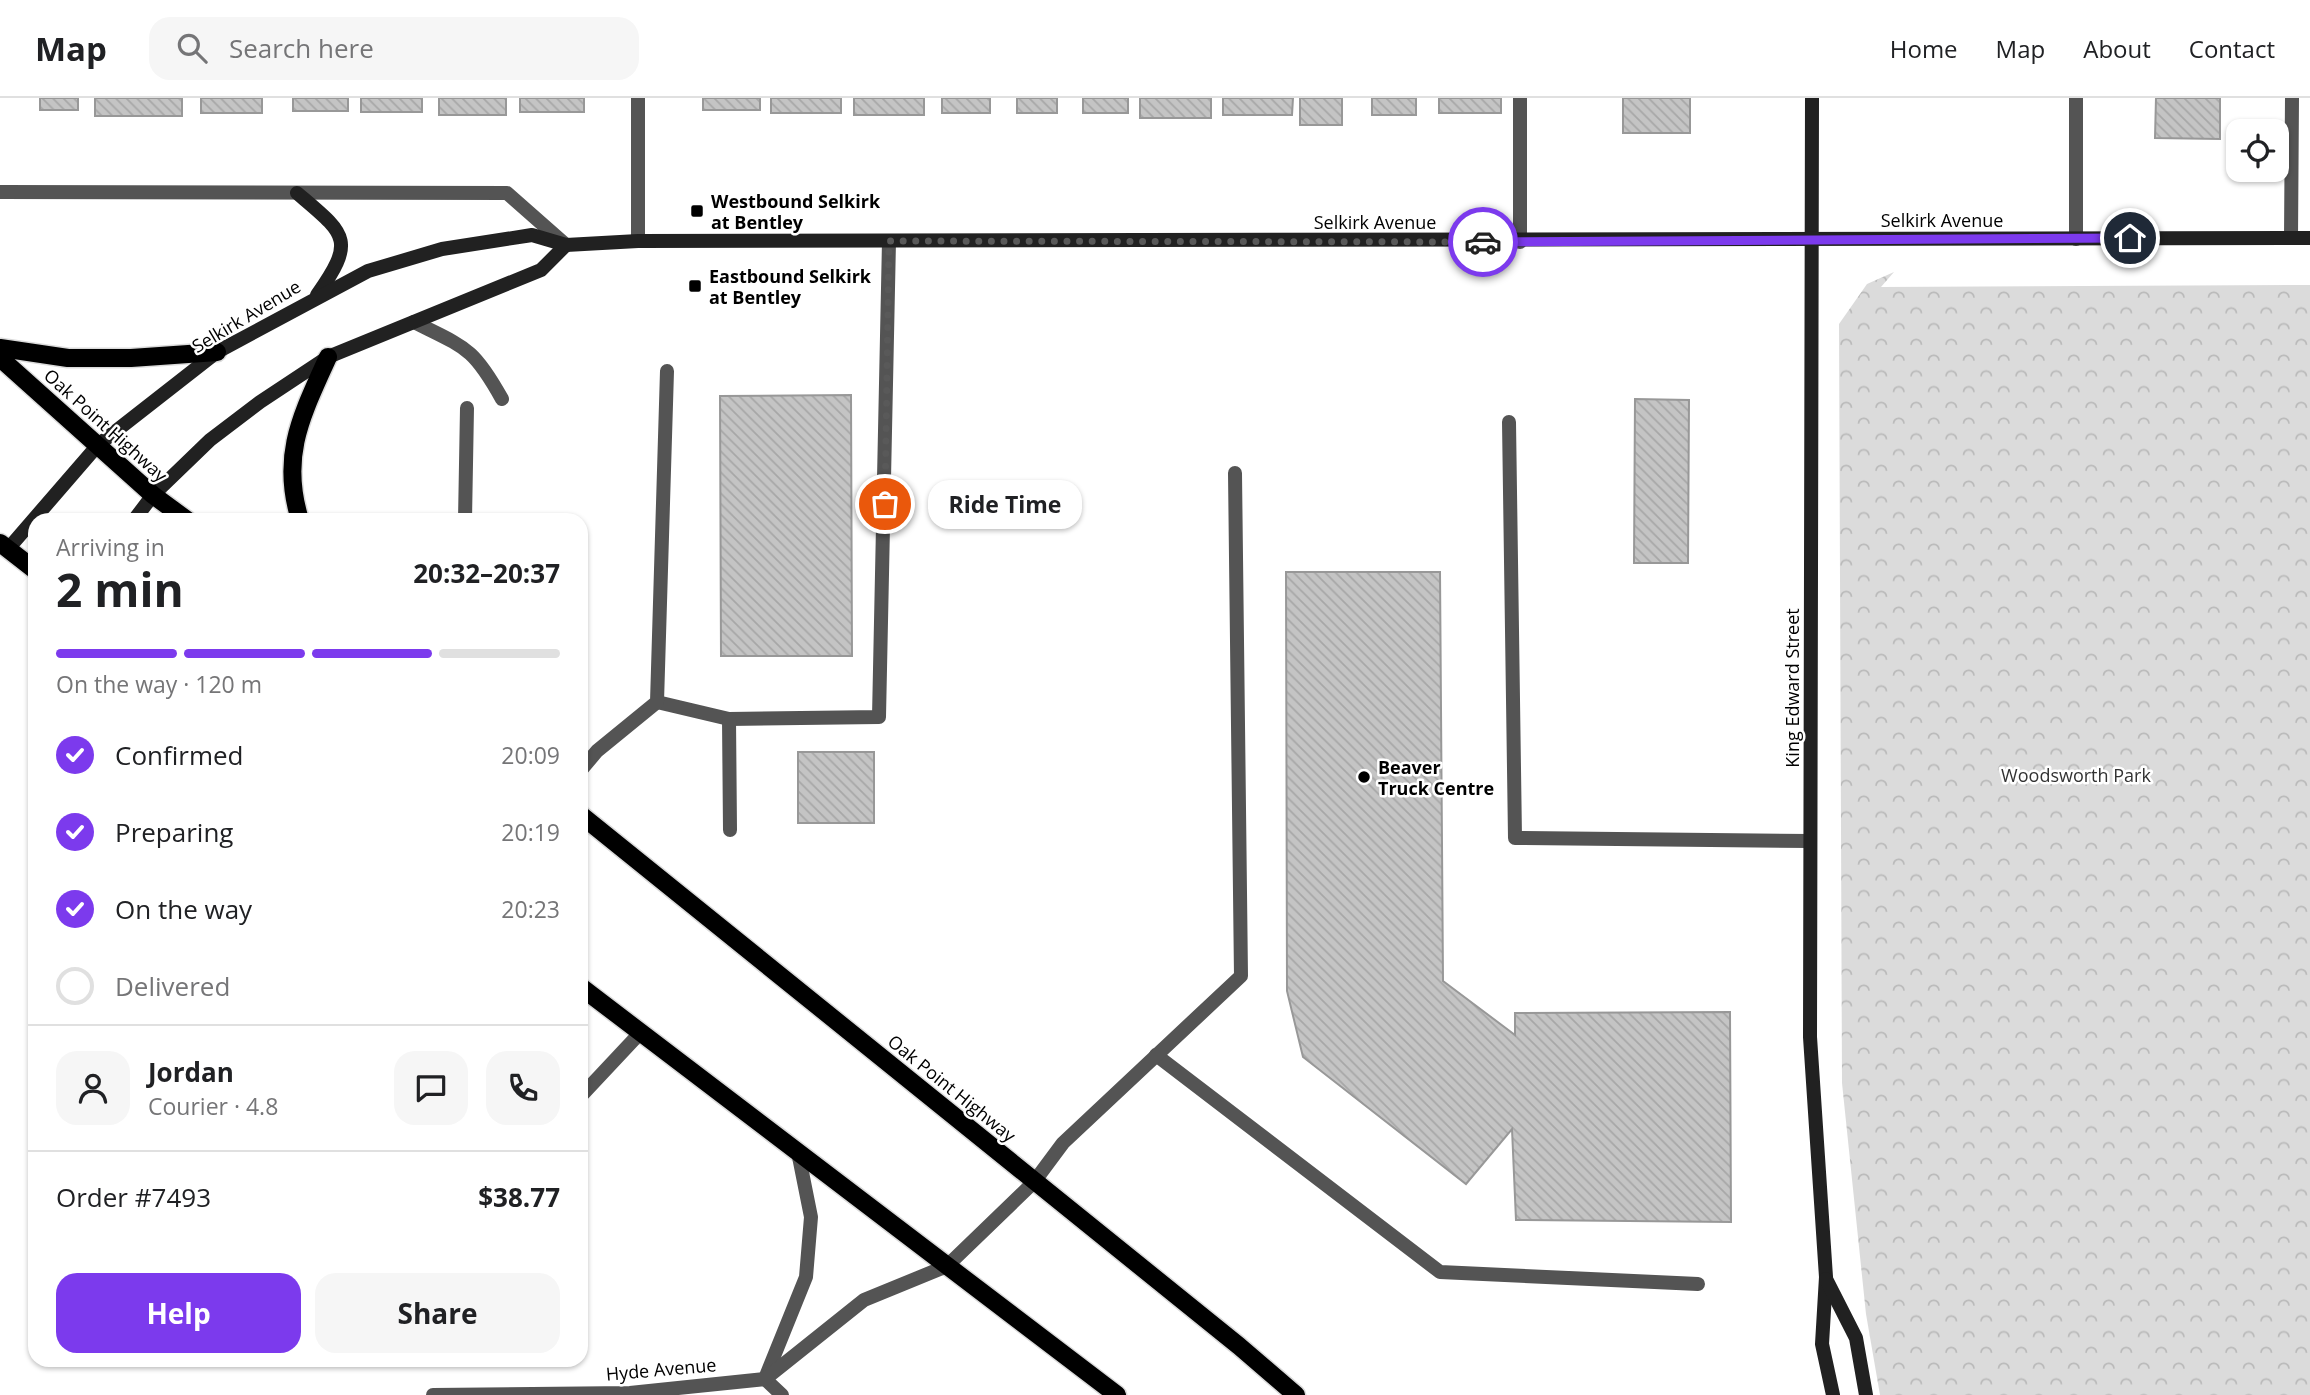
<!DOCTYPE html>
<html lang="en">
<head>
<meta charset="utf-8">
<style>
  body { margin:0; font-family:"Open Sans",sans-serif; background:#f6f6f6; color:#202124; height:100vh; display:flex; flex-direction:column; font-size:26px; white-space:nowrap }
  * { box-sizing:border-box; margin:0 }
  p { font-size:23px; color:#757577 }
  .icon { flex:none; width:38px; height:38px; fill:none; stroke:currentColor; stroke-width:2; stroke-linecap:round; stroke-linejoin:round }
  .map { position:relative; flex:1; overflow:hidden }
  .sheet { position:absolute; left:28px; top:415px; width:560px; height:854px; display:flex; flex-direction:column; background:#fff; border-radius:21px; box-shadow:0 2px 5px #0004 }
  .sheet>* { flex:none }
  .fabs { position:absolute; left:2226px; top:21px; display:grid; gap:14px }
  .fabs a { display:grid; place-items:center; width:63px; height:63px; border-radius:14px; background:#fff; box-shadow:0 2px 5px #0004; font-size:35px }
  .pin { position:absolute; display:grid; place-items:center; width:60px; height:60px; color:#fff; margin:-30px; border:4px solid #fff; border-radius:50%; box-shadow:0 2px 7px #0007 }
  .courier { position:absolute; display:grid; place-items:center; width:70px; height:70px; margin:-35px; border:5px solid #7c3aed; border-radius:50%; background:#fff; color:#222; box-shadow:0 2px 9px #0007 }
  .bubble { position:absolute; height:49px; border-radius:21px; background:#fff; box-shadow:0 2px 5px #0004; font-size:23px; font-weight:700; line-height:49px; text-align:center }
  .head em { font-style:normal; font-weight:700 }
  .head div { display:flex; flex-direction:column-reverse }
  .head { display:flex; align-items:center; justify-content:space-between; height:119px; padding:0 28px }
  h1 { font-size:46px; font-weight:700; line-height:52px }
  .bar { display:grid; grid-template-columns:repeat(4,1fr); gap:10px 7px; align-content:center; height:84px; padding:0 28px }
  .bar i { height:9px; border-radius:5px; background:#e0e0e0 }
  .bar .selected { background:#7c3aed }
  .bar p { grid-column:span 4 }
  .line { display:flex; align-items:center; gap:18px; padding:0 28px; border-top:2px solid #e0e0e0 }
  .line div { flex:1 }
  .round { display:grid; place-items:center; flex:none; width:74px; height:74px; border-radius:21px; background:#f6f6f6 }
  ol { padding:0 28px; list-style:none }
  li { display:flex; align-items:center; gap:21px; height:77px }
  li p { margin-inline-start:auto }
  li .icon { padding:7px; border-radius:50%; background:#7c3aed; color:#fff; stroke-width:4 }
  li:last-child { color:#757577 }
  li i { width:38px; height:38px; border:4px solid #e0e0e0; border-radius:50% }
  .action { display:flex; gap:14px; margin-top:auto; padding:14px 28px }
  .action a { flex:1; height:80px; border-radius:21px; background:#7c3aed; color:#fff; font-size:28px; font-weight:700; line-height:80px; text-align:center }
  .action a+a { background:#f6f6f6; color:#202124 }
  header { display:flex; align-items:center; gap:42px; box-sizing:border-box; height:98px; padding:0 35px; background:#fff; border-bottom:2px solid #e0e0e0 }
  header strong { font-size:33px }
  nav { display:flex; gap:38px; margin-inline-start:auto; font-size:24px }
  .search { width:490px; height:63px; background:#f6f6f6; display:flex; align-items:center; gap:18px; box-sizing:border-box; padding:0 24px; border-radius:21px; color:#757577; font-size:26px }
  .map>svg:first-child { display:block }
  .park { fill:url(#park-crowns) }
  .building { fill:url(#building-back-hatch); stroke:#989898; stroke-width:2 }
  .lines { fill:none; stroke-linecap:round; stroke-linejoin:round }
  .primary-casing { stroke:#dbdbdb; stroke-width:21 }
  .lane { stroke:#545454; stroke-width:14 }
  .street { stroke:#545454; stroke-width:14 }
  .secondary { stroke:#212121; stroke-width:14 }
  .primary { stroke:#000; stroke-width:18 }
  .done { stroke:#595959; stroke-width:7; stroke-dasharray:0 12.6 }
  .route { stroke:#7c3aed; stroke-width:9 }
  .poi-dot { fill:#000; stroke:#fff; stroke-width:2.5 }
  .labels { text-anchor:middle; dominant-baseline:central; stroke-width:5; stroke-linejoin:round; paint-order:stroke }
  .poi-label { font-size:18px; font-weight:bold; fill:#000; stroke:#fff; text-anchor:start }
  .street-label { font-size:18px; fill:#000; stroke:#fff }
  .park-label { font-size:18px; fill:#323232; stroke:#fff }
</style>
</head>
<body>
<header>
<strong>Map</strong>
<div class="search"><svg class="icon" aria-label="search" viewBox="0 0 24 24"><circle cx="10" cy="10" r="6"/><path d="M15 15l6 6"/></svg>Search here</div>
<nav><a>Home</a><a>Map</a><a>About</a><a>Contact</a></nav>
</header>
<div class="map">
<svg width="2310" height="1297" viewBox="0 0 2310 1297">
  <defs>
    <pattern id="park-crowns" width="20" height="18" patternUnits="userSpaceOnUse" patternTransform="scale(1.75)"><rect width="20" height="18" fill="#dbdbdb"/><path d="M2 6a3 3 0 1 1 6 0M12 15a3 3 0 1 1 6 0" fill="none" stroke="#bababa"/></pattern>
    <pattern id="building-back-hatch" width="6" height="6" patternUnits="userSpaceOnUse" patternTransform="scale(1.75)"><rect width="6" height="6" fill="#c4c4c4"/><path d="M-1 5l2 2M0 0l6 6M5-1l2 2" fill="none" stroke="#a7a7a7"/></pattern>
  </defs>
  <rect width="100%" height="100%" fill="#fff"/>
  <polygon class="park" points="1894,174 1881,189 2310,187 2310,1297 1880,1297 1866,1216 1842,985 1839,226 1867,186"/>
  <g class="building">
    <rect x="40" y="0" width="38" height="12"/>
    <rect x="95" y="0" width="87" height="18"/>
    <rect x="201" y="0" width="61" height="15"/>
    <rect x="293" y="0" width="55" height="13"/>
    <rect x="361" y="0" width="61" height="14"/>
    <rect x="439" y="0" width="67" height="17"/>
    <rect x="520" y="0" width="64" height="14"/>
    <rect x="703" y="0" width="57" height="12"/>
    <rect x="771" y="0" width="70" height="15"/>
    <rect x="854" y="0" width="70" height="17"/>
    <rect x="942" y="0" width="48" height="15"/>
    <rect x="1017" y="0" width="40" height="15"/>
    <rect x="1083" y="0" width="45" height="15"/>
    <rect x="1140" y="0" width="71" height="20"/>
    <polygon points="1223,0 1293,0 1292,17 1223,17"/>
    <rect x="1300" y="0" width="42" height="27"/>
    <rect x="1372" y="0" width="44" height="17"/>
    <rect x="1439" y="0" width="62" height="15"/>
    <rect x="1623" y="0" width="67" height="35"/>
    <polygon points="2156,0 2220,0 2220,41 2155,40"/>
    <polygon points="851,297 852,558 721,558 720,298"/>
    <polygon points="1635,301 1689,302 1688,465 1634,465"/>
    <polygon points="1286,474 1440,474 1443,883 1515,937 1515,915 1730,914 1731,1124 1516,1122 1512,1031 1466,1086 1303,959 1287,893"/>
    <rect x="798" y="654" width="76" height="71"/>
  </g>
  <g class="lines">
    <defs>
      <g id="primary">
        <polyline points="0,250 68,260 131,260 217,254"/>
        <polyline points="0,260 153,397 187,422"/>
        <path d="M300 422C280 357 302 317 328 259"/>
        <polyline points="0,445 35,472"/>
        <polyline points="581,717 1239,1248 1296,1297"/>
        <polyline points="581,889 1117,1297"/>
      </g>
    </defs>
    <use href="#primary" class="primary-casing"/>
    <g class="lane">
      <polyline points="1520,0 1520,144"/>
      <polyline points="2076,141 2076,0"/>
      <path d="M414 224C466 250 473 249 502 301"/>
      <polyline points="1509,324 1515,740 1810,743"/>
      <polyline points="465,422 467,310"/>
      <polyline points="657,604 729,621 879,619 889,143"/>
      <polyline points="729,621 730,732"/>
      <polyline points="581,672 597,653 657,604 667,273"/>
      <polyline points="1156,957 1440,1174 1698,1186"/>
      <polyline points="581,998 641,934"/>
      <polyline points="947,1168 1034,1084 1063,1045 1241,878 1235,375"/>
      <polyline points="765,1281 782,1297"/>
    </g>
    <g class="street">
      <polyline points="638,0 638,143"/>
      <polyline points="0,94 507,95 566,147"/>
      <polyline points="2291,140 2292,0"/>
      <polyline points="766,1278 806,1179 811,1119 798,1054"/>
      <polyline points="433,1297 630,1295 765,1281 864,1202 947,1168"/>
    </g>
    <g class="secondary">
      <polyline points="1812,0 1810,939 1826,1179 1822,1246 1833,1297"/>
      <path d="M297 95C345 136 357 141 317 197"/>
      <polyline points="134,422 153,397 210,342 260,304 328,259 541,172 566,147"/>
      <polyline points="8,451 98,347 217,254 368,173 442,151 532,137 566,147 638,143 2310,140"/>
      <polyline points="1826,1181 1856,1240 1866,1297"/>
    </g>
    <use href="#primary" class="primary"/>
  </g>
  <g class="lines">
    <polyline class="done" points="885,406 889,143 1483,144"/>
    <polyline class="route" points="1483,144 2130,140"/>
  </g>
  <g class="poi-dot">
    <rect x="690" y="106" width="14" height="14" rx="3.5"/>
    <rect x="688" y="181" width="14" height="14" rx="3.5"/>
    <circle cx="1364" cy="679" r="7"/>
  </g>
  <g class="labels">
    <g class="poi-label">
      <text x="711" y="103">Westbound Selkirk<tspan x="711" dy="21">at Bentley</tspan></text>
      <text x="709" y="178">Eastbound Selkirk<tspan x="709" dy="21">at Bentley</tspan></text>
      <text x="1378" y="669">Beaver<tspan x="1378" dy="21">Truck Centre</tspan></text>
    </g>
    <g class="street-label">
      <text x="1942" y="122">Selkirk Avenue</text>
      <text x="1375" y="124">Selkirk Avenue</text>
      <text transform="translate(246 218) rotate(-31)">Selkirk Avenue</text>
      <text transform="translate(106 327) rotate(42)">Oak Point Highway</text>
      <text transform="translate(1792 590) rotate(-90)">King Edward Street</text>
      <text transform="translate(952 990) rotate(39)">Oak Point Highway</text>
      <text transform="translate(661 1271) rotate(-5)">Hyde Avenue</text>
    </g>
    <g class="park-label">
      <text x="2076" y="677">Woodsworth Park</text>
    </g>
  </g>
</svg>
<div class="fabs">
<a><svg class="icon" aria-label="locate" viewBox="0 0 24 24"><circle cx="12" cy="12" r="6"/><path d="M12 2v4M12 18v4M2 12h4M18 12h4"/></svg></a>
</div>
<div class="pin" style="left:885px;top:406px;background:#ea580c"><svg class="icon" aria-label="bag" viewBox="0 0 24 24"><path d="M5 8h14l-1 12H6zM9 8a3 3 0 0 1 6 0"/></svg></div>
<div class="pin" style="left:2130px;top:140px;background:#1f2937"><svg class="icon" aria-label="home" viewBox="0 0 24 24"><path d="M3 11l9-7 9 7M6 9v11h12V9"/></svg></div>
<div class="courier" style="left:1483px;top:144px"><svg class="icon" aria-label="car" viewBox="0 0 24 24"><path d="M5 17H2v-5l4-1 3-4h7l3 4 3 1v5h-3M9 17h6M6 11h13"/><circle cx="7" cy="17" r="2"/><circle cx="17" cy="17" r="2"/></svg></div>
<div class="bubble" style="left:928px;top:382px;width:154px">Ride Time</div>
<section class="sheet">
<div class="head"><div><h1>2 min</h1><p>Arriving in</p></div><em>20:32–20:37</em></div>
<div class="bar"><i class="selected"></i><i class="selected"></i><i class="selected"></i><i></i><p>On the way · 120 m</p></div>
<ol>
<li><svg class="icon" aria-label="check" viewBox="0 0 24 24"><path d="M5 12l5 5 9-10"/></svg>Confirmed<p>20:09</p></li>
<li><svg class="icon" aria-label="check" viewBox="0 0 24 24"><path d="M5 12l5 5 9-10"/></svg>Preparing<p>20:19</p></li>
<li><svg class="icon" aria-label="check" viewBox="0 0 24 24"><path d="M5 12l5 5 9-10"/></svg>On the way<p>20:23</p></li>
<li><i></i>Delivered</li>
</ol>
<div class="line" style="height:126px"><a class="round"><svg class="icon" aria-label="person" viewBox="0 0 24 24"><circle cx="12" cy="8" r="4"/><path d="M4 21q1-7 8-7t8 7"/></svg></a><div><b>Jordan</b><p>Courier · 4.8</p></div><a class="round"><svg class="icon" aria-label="chat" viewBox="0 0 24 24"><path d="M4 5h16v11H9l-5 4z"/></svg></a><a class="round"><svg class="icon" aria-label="phone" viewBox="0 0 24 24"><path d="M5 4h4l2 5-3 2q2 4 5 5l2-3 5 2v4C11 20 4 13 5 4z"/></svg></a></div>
<div class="line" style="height:91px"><div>Order #7493</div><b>$38.77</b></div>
<div class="action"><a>Help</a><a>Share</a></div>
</section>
</div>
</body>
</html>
